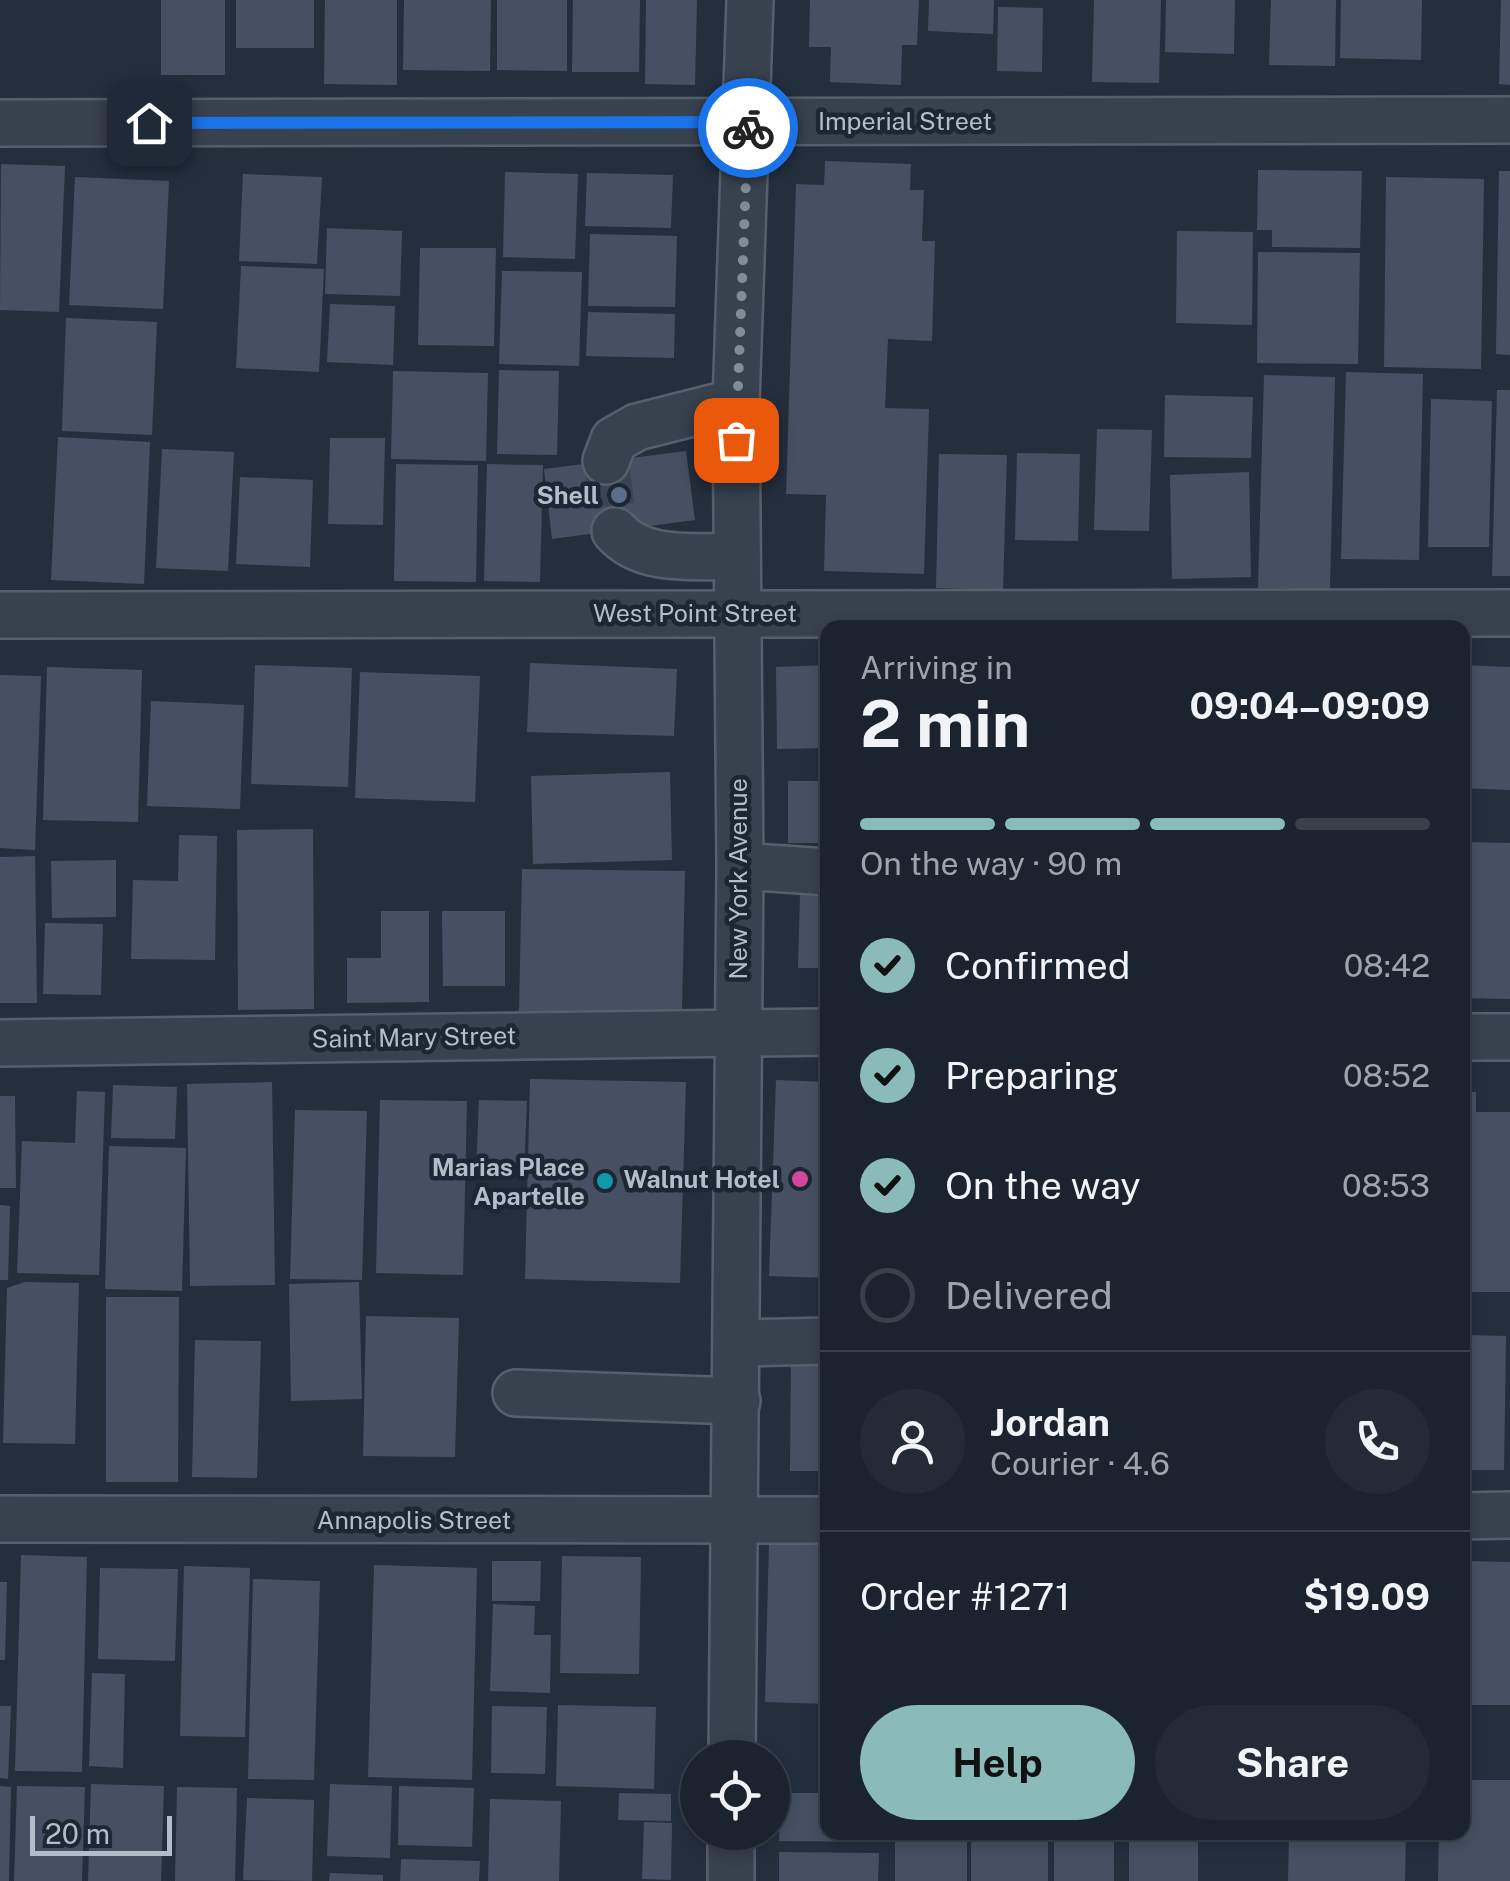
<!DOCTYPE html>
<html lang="en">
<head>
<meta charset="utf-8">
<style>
  body { margin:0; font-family:"Public Sans",sans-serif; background:#242b36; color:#f1f3f6; height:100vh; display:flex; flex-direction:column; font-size:38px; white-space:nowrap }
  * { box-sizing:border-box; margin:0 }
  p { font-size:32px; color:#a0a4aa }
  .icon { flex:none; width:55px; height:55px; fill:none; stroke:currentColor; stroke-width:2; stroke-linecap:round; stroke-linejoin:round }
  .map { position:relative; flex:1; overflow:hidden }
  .panel { position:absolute; left:820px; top:620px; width:650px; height:1220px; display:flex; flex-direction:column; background:#1b232e; border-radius:20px; box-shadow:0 5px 15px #0003,0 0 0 2px #39404a }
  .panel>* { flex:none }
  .buttons { position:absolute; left:680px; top:1740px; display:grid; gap:20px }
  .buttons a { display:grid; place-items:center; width:110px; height:110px; border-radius:50%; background:#1b232e; box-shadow:0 5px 15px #0003,0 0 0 2px #39404a; font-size:50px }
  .scale { position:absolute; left:30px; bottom:25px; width:142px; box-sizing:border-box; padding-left:10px; border:5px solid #b4bcc9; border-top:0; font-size:28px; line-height:35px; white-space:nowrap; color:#b4bcc9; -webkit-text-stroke:8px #1d2633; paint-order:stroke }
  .pin { position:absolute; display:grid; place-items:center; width:85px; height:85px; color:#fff; margin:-42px; border-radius:20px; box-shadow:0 5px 15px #0006 }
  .courier { position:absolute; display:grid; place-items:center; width:100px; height:100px; margin:-50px; border:8px solid #1a73e8; border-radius:50%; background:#fff; color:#222; box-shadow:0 2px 12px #0007 }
  .overview em { font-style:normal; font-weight:700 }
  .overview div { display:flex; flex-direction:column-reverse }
  .overview { display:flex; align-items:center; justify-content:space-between; height:170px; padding:0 40px }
  h1 { font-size:65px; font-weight:700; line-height:75px }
  .bar { display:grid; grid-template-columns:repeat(4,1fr); gap:15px 10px; align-content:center; height:120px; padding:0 40px }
  .bar i { height:12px; border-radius:8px; background:#39404a }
  .bar .on { background:#8bbbb9 }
  .bar p { grid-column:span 4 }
  .line { display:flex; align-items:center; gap:25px; padding:0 40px; border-top:2px solid #39404a }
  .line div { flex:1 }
  .round { display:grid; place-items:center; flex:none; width:105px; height:105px; border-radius:52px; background:#242b36 }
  ol { padding:0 40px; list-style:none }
  li { display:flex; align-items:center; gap:30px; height:110px }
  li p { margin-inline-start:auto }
  li .icon { padding:10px; border-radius:50%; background:#8bbbb9; color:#111; stroke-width:4 }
  li:last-child { color:#a0a4aa }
  li i { width:55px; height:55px; border:5px solid #39404a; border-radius:50% }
  .primary-button { display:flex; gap:20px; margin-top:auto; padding:20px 40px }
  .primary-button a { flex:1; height:115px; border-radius:60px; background:#8bbbb9; color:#111; font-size:40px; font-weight:700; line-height:115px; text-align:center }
  .primary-button a+a { background:#242b36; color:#f1f3f6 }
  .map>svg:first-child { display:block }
  .building { fill:#455162 }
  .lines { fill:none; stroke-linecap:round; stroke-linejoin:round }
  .minor-tunnel { stroke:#3a4453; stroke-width:45; stroke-dasharray:45 22; stroke-linecap:butt }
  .minor-casing { stroke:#565f6c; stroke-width:50 }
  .minor { stroke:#38414e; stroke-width:45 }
  .done { stroke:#828b98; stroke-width:10; stroke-dasharray:0 18 }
  .route { stroke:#1a73e8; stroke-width:12 }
  .service-dot { fill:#5c6f8a; stroke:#1d2633; stroke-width:4 }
  .hotel-dot { fill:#d1479c; stroke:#1d2633; stroke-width:4 }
  .culture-dot { fill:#0f9aa8; stroke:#1d2633; stroke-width:4 }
  .labels { text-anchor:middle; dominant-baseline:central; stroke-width:9; stroke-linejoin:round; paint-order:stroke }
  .street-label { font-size:25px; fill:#b4bcc9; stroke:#1d2633 }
  .poi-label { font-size:25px; font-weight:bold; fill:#b4bcc9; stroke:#1d2633; text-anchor:end }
</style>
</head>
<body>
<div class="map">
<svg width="1510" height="1881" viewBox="0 0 1510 1881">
  <rect width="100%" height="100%" fill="#242f3e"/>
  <g class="building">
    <rect x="161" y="0" width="64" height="75"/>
    <rect x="236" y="0" width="78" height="48"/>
    <polygon points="325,0 397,0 397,85 324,84"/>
    <polygon points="404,0 491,0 490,71 403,70"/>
    <polygon points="497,0 567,0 567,71 497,70"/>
    <polygon points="573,0 640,0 639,72 572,72"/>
    <polygon points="646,0 697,0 695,85 645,84"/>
    <polygon points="810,0 919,0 917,45 902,45 901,85 830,82 831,47 809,47"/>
    <polygon points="929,0 994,0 993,34 928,31"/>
    <polygon points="1094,0 1161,0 1159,83 1092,82"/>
    <polygon points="1166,0 1235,0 1234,54 1165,52"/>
    <polygon points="1271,0 1336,0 1335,66 1269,65"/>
    <polygon points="1341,0 1422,0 1421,60 1340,58"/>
    <polygon points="1501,0 1510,0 1510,85 1499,84"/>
    <polygon points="998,7 1043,8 1042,72 997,71"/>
    <polygon points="825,161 911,164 910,190 924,190 922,241 935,241 932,341 888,339 885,408 929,409 924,574 824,571 826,495 786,494 796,184 824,185"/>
    <polygon points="1,164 65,166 59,312 0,310"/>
    <polygon points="1258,170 1362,171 1360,248 1272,247 1272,230 1257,230"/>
    <polygon points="1499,171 1510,171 1510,355 1496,354"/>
    <polygon points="505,172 578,174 575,259 503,257"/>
    <polygon points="587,173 673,175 671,228 585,226"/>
    <polygon points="243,174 322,177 317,264 239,261"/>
    <polygon points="75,177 169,181 163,309 69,305"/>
    <polygon points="1386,177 1484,179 1481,369 1384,367"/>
    <polygon points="327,228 402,231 400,296 325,294"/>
    <polygon points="1177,231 1253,232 1252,325 1176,323"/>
    <polygon points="590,234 677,236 675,307 588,306"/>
    <polygon points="420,248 496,248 494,346 418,345"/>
    <polygon points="1258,252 1360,253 1358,364 1257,363"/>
    <polygon points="241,266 324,269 319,372 236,368"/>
    <polygon points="502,271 582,272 579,366 499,364"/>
    <polygon points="330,304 395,306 393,365 327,362"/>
    <polygon points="588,312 675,314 674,358 586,356"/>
    <polygon points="66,318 157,322 152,435 62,431"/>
    <polygon points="499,370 559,371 557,455 497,454"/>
    <polygon points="393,371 488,373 486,461 391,459"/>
    <polygon points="1346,372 1423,374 1419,560 1341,559"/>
    <polygon points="1264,375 1335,377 1330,589 1258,588"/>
    <polygon points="1497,390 1510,390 1510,576 1492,576"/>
    <polygon points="1165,395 1253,397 1251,458 1164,457"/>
    <polygon points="1431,399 1492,401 1489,547 1428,547"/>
    <polygon points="1097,429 1152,430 1149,531 1094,530"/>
    <polygon points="58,437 150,442 144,584 51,580"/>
    <polygon points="330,438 385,438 383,525 328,524"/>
    <polygon points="162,449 234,452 228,571 156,568"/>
    <polygon points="686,451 695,520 552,539 544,469"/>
    <polygon points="1017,453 1080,454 1078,541 1015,540"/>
    <polygon points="939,454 1007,455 1003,590 936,588"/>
    <polygon points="396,464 478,465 476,582 394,581"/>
    <polygon points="487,464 543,465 540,582 484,581"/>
    <polygon points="1249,472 1251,577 1172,579 1170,475"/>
    <polygon points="240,477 313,480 310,567 236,564"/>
    <polygon points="530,663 677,669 674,736 527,732"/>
    <polygon points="255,665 352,668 348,787 251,784"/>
    <polygon points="828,665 828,748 777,749 776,667"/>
    <polygon points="1462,665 1510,667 1510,790 1462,788"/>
    <polygon points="47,667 142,670 138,822 43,820"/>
    <polygon points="360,672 480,676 475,802 355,798"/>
    <polygon points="0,675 41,676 35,850 0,848"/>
    <polygon points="151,701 244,705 240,809 147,806"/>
    <polygon points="670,772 672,860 533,864 531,776"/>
    <rect x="788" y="781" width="40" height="62"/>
    <polygon points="313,829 314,1009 238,1010 237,830"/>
    <polygon points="179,835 217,836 215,960 131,959 133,880 178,881"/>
    <polygon points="1462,842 1510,843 1510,999 1462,998"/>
    <polygon points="35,856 37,1003 0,1003 0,857"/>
    <polygon points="116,860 116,917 52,918 51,861"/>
    <polygon points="522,869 685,871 682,1013 519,1011"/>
    <polygon points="800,895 828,896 828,968 798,968"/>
    <polygon points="381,911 429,911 429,1002 347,1003 347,958 381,958"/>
    <polygon points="442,911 505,911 505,986 443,986"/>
    <polygon points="45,923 103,924 101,995 43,994"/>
    <polygon points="530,1079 686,1082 680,1283 525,1279"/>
    <polygon points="776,1080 828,1082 828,1278 769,1276"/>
    <polygon points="272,1082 275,1285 190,1286 187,1084"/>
    <polygon points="113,1085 177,1087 175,1139 111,1138"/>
    <polygon points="77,1091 105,1092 99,1275 17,1273 22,1141 75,1143"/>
    <polygon points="1462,1092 1476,1092 1476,1112 1510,1112 1510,1292 1462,1292"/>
    <polygon points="0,1096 15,1096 16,1188 0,1188"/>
    <polygon points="380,1100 467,1101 463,1275 376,1273"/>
    <polygon points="479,1100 527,1101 524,1173 476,1171"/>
    <polygon points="295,1110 367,1111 362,1280 290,1279"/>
    <polygon points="109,1146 186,1148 182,1291 105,1289"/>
    <polygon points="0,1205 10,1206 8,1280 0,1280"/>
    <polygon points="25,1282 79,1283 75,1444 3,1443 7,1288"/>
    <polygon points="359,1282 362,1399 291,1401 289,1284"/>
    <polygon points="106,1297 179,1297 178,1482 106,1482"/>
    <polygon points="366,1316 459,1318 455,1457 363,1456"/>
    <polygon points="1462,1335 1506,1336 1504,1470 1462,1470"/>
    <polygon points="195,1340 261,1341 257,1478 192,1477"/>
    <polygon points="791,1353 828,1354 828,1471 790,1471"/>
    <polygon points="769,1541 828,1543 828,1704 765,1702"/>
    <polygon points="21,1555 87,1557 82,1772 15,1771"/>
    <polygon points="562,1556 641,1557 639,1674 560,1673"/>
    <polygon points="492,1561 541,1561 540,1601 492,1601"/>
    <polygon points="1462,1561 1510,1562 1510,1705 1462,1705"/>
    <polygon points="374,1565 477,1568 472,1780 368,1777"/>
    <polygon points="184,1566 250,1568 245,1737 180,1736"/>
    <polygon points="100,1568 178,1569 175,1661 98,1659"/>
    <polygon points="253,1579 320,1581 314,1780 248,1779"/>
    <polygon points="0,1582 7,1582 5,1660 0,1660"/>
    <polygon points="493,1604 535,1606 534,1635 551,1635 550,1693 490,1691"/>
    <polygon points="92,1673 125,1674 123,1768 89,1766"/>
    <polygon points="558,1705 656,1707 654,1789 556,1786"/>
    <polygon points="0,1706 11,1706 8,1779 0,1778"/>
    <polygon points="492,1706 547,1707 545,1774 491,1773"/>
    <polygon points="1462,1780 1510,1780 1510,1881 1438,1881 1439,1832 1462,1832"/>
    <polygon points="91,1784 164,1786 161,1881 88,1881"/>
    <polygon points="330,1784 392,1786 390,1858 327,1856"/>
    <polygon points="0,1786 11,1787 9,1881 0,1881"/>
    <polygon points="17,1786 85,1787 82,1881 14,1881"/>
    <polygon points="399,1786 474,1788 472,1847 398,1845"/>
    <polygon points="177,1787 237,1788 235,1881 175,1881"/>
    <polygon points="619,1793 671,1794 671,1821 618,1820"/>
    <polygon points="780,1793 828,1793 828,1832 886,1832 886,1842 779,1841"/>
    <polygon points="247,1798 314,1800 312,1881 243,1880"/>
    <polygon points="490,1799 561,1801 559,1881 488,1881"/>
    <polygon points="644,1822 672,1823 671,1880 642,1879"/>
    <rect x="895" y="1832" width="72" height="49"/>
    <rect x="1077" y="1832" width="35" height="6"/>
    <rect x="1129" y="1832" width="69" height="49"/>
    <polygon points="1289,1832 1406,1832 1405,1881 1288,1881"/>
    <polygon points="971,1833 1048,1834 1048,1881 971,1881"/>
    <rect x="1054" y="1842" width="60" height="39"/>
    <polygon points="779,1852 879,1853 878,1881 779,1881"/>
    <polygon points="401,1859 480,1861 479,1881 400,1881"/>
    <polygon points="330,1873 383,1875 383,1881 329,1881"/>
  </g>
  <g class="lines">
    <polyline class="minor-tunnel" points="606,461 615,531"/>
    <defs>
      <g id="minor">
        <polyline points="0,123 1510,120"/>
        <polyline points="606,461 614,440 637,427 736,402"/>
        <path d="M615 531C644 564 696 555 737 557"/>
        <polyline points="0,615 1510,613"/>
        <polyline points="740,866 828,872"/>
        <polyline points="1462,1037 1510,1037"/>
        <polyline points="0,1043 828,1032"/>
        <polyline points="737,1343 828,1341"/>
        <polyline points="516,1393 737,1401"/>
        <polyline points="1462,1516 1510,1515"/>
        <polyline points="0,1519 828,1520"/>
        <polyline points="732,1758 740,866 736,402 750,0"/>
        <polyline points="731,1881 731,1832"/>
      </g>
    </defs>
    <use href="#minor" class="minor-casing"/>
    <use href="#minor" class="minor"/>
  </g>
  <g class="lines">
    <polyline class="done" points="736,440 748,128"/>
    <polyline class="route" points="149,123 748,122 748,128"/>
  </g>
  <circle class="service-dot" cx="619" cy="495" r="10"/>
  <circle class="hotel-dot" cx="800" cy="1179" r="10"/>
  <circle class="culture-dot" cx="605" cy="1181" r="10"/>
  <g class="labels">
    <g class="street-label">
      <text x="905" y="121">Imperial Street</text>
      <text x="695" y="613">West Point Street</text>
      <text transform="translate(738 879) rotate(-90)">New York Avenue</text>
      <text transform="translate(414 1037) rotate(-1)">Saint Mary Street</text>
      <text x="414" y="1520">Annapolis Street</text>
    </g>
    <g class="poi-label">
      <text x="599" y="495">Shell</text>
      <text x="585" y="1167">Marias Place<tspan x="585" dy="29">Apartelle</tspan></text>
      <text x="780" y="1179">Walnut Hotel</text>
    </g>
  </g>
</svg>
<div class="buttons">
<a><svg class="icon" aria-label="locate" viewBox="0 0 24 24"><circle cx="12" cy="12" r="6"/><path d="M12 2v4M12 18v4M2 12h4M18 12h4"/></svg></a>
</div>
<div class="scale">20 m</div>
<div class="pin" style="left:736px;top:440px;background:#ea580c"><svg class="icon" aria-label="bag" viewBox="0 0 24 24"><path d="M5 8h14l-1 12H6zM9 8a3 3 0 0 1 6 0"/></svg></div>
<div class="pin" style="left:149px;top:123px;background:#1f2937"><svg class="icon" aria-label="home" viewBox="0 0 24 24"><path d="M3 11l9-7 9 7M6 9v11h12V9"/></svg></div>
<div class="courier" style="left:748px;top:128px"><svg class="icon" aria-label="bike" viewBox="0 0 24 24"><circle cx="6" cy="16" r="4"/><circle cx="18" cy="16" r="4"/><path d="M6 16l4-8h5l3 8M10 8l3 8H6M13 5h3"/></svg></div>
<section class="panel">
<div class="overview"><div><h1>2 min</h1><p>Arriving in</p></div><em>09:04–09:09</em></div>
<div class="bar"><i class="on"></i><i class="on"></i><i class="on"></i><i></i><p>On the way · 90 m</p></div>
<ol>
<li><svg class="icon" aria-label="check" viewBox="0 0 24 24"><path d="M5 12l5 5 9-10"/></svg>Confirmed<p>08:42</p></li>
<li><svg class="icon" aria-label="check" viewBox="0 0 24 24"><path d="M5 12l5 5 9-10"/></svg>Preparing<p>08:52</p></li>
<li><svg class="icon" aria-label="check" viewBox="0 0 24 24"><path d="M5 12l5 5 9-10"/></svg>On the way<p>08:53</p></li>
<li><i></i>Delivered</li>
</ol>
<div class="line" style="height:180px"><a class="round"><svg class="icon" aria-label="person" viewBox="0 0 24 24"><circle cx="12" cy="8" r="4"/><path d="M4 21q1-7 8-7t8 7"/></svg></a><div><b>Jordan</b><p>Courier · 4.6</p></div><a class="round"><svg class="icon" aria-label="phone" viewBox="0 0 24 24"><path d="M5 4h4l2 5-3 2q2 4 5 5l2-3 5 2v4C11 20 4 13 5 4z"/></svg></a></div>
<div class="line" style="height:130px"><div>Order #1271</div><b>$19.09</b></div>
<div class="primary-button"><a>Help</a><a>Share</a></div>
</section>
</div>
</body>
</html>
